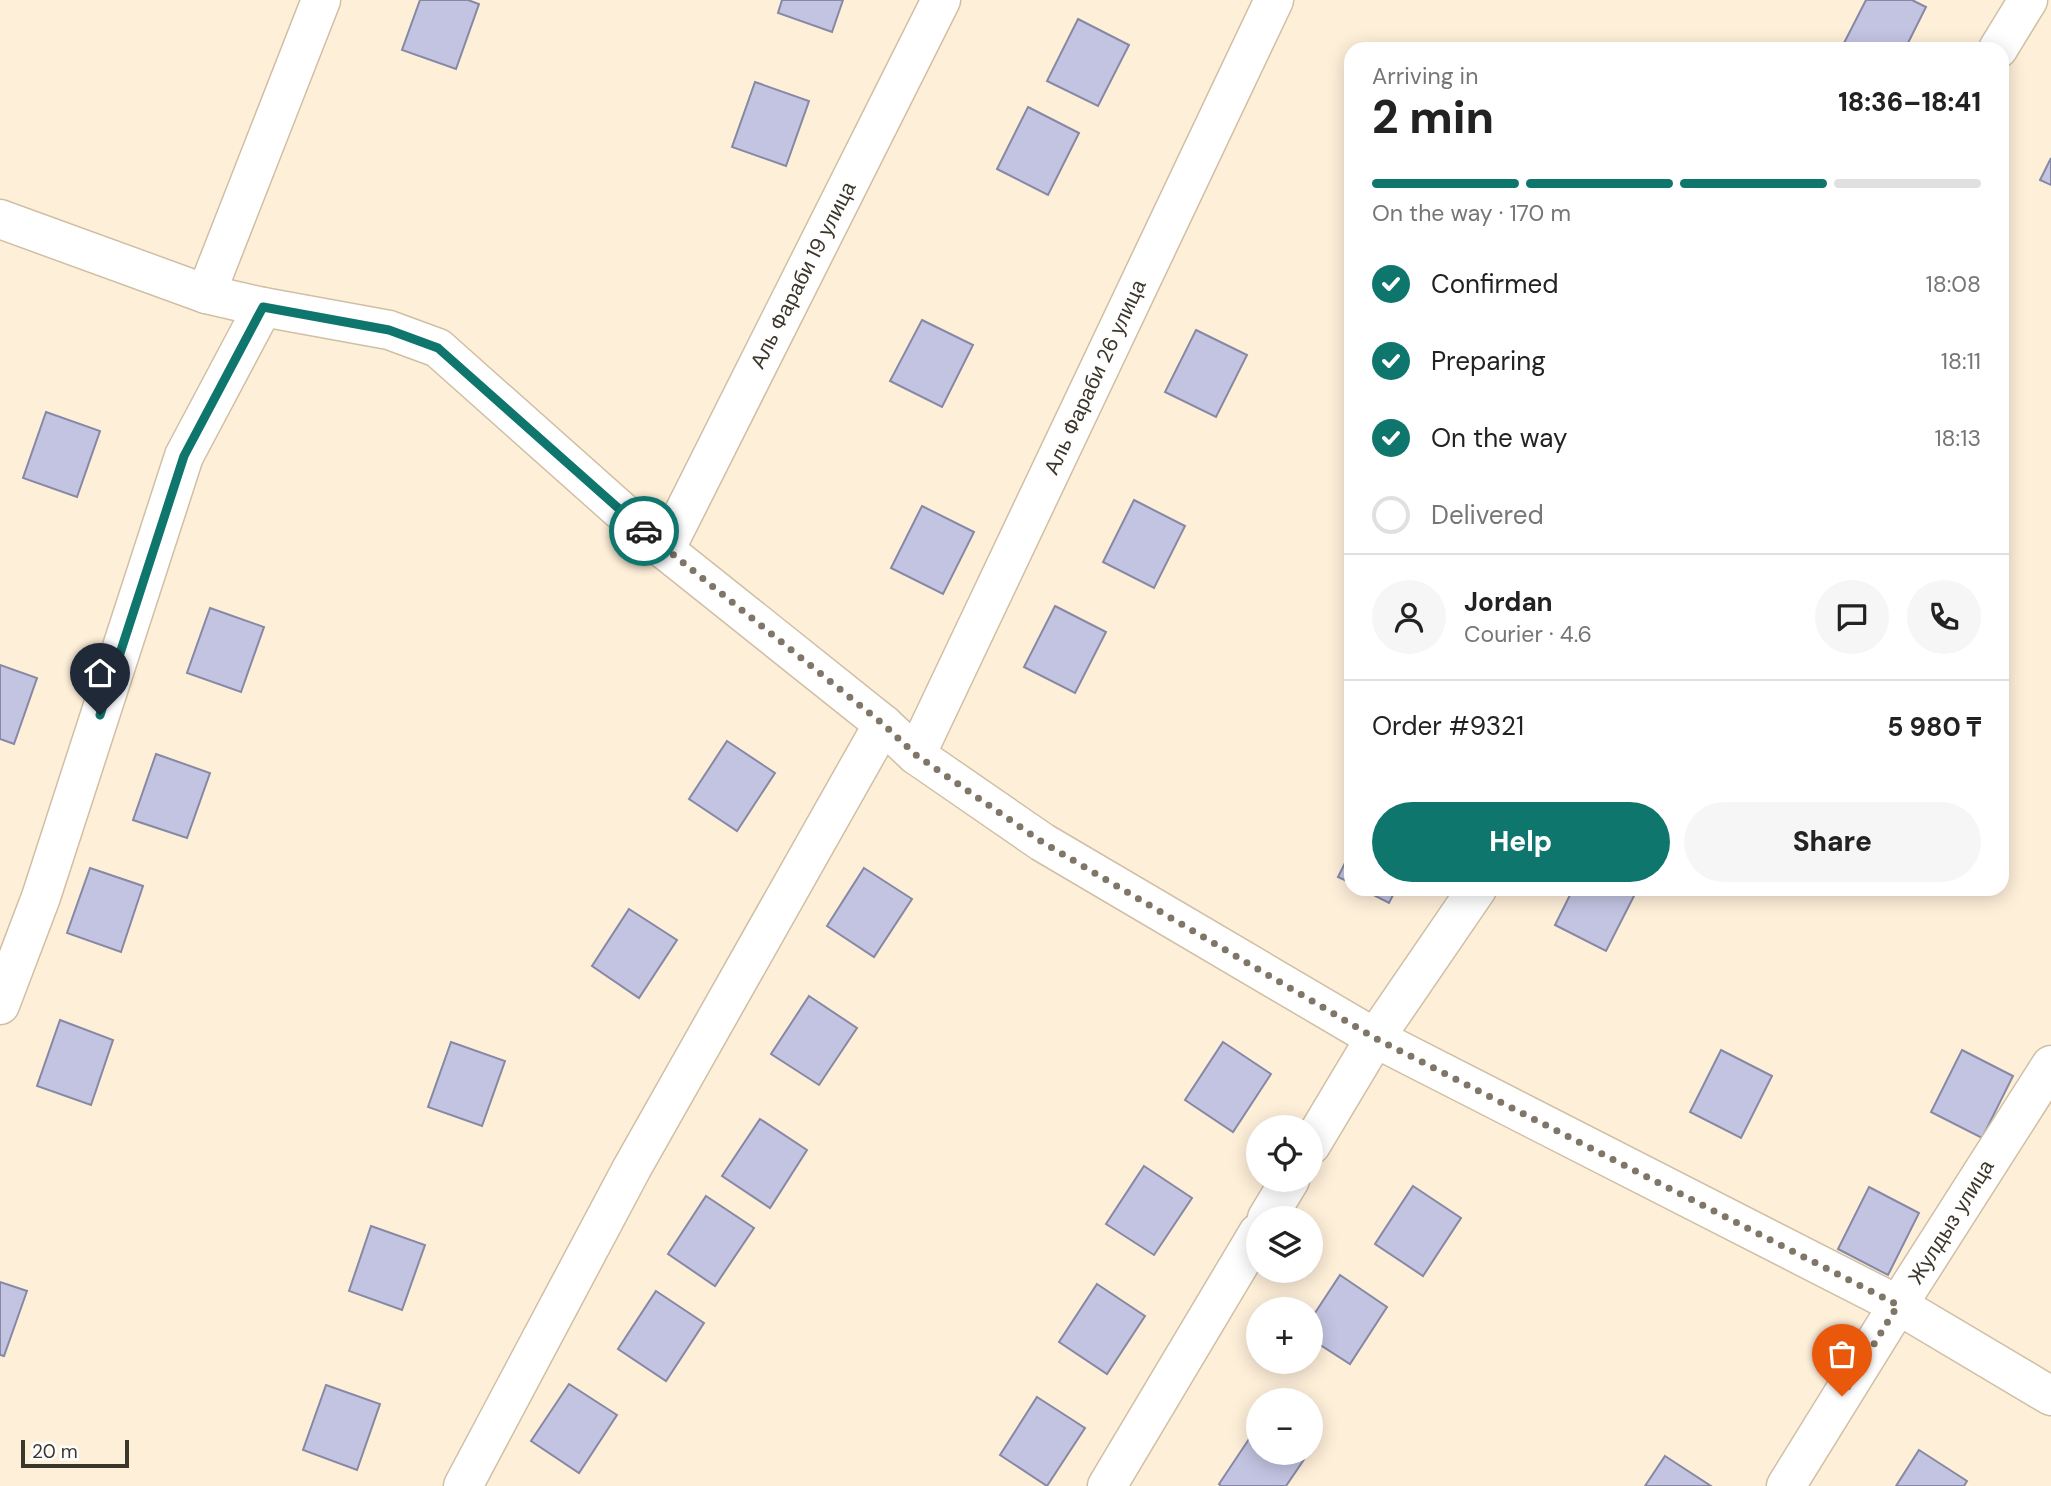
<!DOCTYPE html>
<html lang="en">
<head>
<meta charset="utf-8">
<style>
  body { margin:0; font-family:"DM Sans",sans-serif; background:#f6f6f6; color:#222; height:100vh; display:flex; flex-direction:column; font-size:26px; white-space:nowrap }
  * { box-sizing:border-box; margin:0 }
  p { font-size:23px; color:#767676 }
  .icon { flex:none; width:38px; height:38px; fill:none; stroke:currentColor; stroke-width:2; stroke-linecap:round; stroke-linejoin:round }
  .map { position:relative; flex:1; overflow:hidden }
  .panel { position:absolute; left:1344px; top:42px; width:665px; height:854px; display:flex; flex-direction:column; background:#fff; border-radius:21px; box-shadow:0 4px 18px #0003 }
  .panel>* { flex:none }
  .tools { position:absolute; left:1246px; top:1115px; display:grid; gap:14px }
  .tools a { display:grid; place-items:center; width:77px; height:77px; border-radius:50%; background:#fff; box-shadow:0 4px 18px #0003; font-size:35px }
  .scale { position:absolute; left:21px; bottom:18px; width:108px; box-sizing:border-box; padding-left:7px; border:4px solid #3c352a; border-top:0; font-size:19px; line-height:24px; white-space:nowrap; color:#3c352a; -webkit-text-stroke:5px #fefefe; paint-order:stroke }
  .pin { position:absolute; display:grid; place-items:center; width:60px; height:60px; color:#fff; margin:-72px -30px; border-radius:50% 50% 50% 0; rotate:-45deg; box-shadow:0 0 7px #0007 }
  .pin .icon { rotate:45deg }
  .courier { position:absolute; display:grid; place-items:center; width:70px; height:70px; margin:-35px; border:5px solid #0f766e; border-radius:50%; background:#fff; color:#222; box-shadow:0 2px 9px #0007 }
  .headline em { font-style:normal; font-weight:800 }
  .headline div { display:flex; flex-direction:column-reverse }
  .headline { display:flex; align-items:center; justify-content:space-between; height:119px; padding:0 28px }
  h1 { font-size:46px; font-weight:800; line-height:52px }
  .bar { display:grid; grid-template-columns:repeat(4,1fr); gap:10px 7px; align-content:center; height:84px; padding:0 28px }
  .bar i { height:9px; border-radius:5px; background:#e0e0e0 }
  .bar .active { background:#0f766e }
  .bar p { grid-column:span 4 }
  .line { display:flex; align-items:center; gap:18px; padding:0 28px; border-top:2px solid #e0e0e0 }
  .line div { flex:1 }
  .round { display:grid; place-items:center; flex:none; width:74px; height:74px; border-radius:37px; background:#f6f6f6 }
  ol { padding:0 28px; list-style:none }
  li { display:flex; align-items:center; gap:21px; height:77px }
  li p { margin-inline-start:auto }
  li .icon { padding:7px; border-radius:50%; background:#0f766e; color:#fff; stroke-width:4 }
  li:last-child { color:#767676 }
  li i { width:38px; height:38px; border:4px solid #e0e0e0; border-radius:50% }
  .button { display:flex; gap:14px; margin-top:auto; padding:14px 28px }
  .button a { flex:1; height:80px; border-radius:42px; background:#0f766e; color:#fff; font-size:28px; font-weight:800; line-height:80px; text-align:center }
  .button a+a { background:#f6f6f6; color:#222 }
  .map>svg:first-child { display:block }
  .building { fill:#c2c4e2; stroke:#8688a4; stroke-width:2 }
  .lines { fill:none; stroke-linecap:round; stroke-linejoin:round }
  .minor-casing { stroke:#d0bfa4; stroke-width:41 }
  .minor { stroke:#fff; stroke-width:38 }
  .done { stroke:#807667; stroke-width:7; stroke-dasharray:0 12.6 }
  .route { stroke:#0f766e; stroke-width:9 }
  .labels { text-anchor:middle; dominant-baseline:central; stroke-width:5; stroke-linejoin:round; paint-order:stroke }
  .street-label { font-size:21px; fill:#3c352a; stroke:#fefefe }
</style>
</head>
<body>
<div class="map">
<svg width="2051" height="1486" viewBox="0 0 2051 1486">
  <rect width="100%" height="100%" fill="#feefd9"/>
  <g class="building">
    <polygon points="420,0 468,0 479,4 456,69 402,50"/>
    <polygon points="782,0 843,0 832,32 778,13"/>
    <polygon points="1866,0 1912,0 1926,7 1905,49 1856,49 1844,43"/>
    <polygon points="1078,19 1129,45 1098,106 1047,81"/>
    <polygon points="755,82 809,101 786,166 732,147"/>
    <polygon points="1028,107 1079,133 1048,195 997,169"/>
    <polygon points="2051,158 2051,185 2040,180"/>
    <polygon points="922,320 973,345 942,407 890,381"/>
    <polygon points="1196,330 1247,355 1216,417 1165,392"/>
    <polygon points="46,412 100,431 77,497 23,478"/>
    <polygon points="1134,500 1185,526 1154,588 1103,562"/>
    <polygon points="922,506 974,532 943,594 891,568"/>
    <polygon points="1055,606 1106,632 1075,693 1024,667"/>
    <polygon points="210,608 264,627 241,692 187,673"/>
    <polygon points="0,665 37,678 14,744 0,739"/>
    <polygon points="727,741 775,773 737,831 689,799"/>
    <polygon points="156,754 210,773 187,838 133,820"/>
    <polygon points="1351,851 1351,883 1338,877"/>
    <polygon points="90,868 143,886 121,952 67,933"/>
    <polygon points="864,868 912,899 874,957 827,926"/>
    <polygon points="1362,889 1396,889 1389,903"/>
    <polygon points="1573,889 1637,890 1606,951 1555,925"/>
    <polygon points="629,909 677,940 639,998 592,966"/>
    <polygon points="809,996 857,1028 819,1085 771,1054"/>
    <polygon points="60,1020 113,1040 91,1105 37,1086"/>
    <polygon points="451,1042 505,1061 482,1126 428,1107"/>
    <polygon points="1223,1042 1271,1074 1233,1132 1185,1100"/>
    <polygon points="1721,1050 1772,1076 1741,1138 1690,1112"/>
    <polygon points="1962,1050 2013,1076 1982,1138 1931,1112"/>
    <polygon points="760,1119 807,1150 770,1208 722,1176"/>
    <polygon points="1144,1166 1192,1198 1154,1255 1106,1224"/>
    <polygon points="1413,1186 1461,1218 1423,1276 1375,1244"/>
    <polygon points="1869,1187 1919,1213 1888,1275 1838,1249"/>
    <polygon points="706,1196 754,1228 715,1286 668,1254"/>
    <polygon points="371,1226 425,1245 402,1310 349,1291"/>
    <polygon points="1340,1275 1387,1307 1350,1364 1311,1339 1311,1319"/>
    <polygon points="0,1282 27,1291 4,1356 0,1355"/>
    <polygon points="1097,1284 1145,1316 1107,1374 1059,1342"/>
    <polygon points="656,1291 704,1323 666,1381 618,1349"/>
    <polygon points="569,1384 617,1415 579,1473 531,1441"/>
    <polygon points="326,1385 380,1404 357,1470 303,1450"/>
    <polygon points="1037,1397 1085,1428 1047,1486 1000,1455"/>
    <polygon points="1257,1427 1258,1452 1296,1452 1305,1458 1286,1486 1221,1486 1219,1484"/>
    <polygon points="1919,1450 1967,1481 1964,1486 1896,1486"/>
    <polygon points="1665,1456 1711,1486 1645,1486"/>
  </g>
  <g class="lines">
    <defs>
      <g id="minor">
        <polyline points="1998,49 2028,0"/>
        <polyline points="0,219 206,294 263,307 389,330 438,348 665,550 883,724 916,755 1042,842 1375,1038 1898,1305 2051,1396"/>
        <polyline points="206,294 321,0"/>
        <polyline points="665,550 941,0"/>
        <polyline points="916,755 1274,0"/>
        <polyline points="0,1005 41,897 184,456 263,307"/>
        <polyline points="1311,1145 1375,1038 1477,889"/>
        <polyline points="1267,1218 1290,1180"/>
        <polyline points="463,1486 632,1168 883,724"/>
        <polyline points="1107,1486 1258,1233"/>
        <polyline points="1786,1486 1898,1305 2051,1065"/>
      </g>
    </defs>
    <use href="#minor" class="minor-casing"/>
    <use href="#minor" class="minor"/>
  </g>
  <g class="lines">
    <polyline class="done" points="644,531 883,724 916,755 1042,842 1375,1038 1898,1305 1842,1396"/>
    <polyline class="route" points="100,715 184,456 263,307 389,330 438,348 644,531"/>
  </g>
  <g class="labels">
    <g class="street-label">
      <text transform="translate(803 275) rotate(-63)">Аль Фараби 19 улица</text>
      <text transform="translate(1095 377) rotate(-65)">Аль Фараби 26 улица</text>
      <text transform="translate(1951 1222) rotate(-58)">Жулдыз улица</text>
    </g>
  </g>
</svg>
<div class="tools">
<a><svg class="icon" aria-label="locate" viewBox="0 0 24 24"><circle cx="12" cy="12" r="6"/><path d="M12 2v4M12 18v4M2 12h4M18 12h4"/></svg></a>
<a><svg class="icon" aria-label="layers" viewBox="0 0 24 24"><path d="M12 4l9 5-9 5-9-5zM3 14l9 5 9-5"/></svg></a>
<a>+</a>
<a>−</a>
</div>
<div class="scale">20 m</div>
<div class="pin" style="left:1842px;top:1396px;background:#ea580c"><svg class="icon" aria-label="bag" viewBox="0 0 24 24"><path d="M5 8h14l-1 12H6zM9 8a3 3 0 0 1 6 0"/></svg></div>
<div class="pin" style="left:100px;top:715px;background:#1f2937"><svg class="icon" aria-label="home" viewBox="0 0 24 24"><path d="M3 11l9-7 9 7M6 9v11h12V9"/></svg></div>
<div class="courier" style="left:644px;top:531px"><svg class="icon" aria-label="car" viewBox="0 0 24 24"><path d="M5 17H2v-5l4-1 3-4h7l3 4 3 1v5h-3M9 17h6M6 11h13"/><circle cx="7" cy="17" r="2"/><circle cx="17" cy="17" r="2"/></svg></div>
<section class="panel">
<div class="headline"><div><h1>2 min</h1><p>Arriving in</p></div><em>18:36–18:41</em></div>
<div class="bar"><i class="active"></i><i class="active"></i><i class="active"></i><i></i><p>On the way · 170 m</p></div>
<ol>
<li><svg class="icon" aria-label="check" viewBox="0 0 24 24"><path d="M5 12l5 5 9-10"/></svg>Confirmed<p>18:08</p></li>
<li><svg class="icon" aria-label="check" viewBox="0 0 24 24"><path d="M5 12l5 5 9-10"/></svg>Preparing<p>18:11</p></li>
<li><svg class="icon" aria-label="check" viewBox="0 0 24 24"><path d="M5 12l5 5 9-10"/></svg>On the way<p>18:13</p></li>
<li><i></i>Delivered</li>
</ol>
<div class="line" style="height:126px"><a class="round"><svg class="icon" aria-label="person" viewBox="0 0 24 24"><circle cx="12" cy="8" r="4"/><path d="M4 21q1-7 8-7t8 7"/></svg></a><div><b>Jordan</b><p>Courier · 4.6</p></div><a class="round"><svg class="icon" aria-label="chat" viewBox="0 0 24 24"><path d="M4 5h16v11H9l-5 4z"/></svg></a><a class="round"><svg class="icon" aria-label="phone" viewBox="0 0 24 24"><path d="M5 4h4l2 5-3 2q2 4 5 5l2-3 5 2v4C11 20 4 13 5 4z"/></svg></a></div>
<div class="line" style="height:91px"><div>Order #9321</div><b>5 980 ₸</b></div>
<div class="button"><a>Help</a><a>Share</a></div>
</section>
</div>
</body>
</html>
